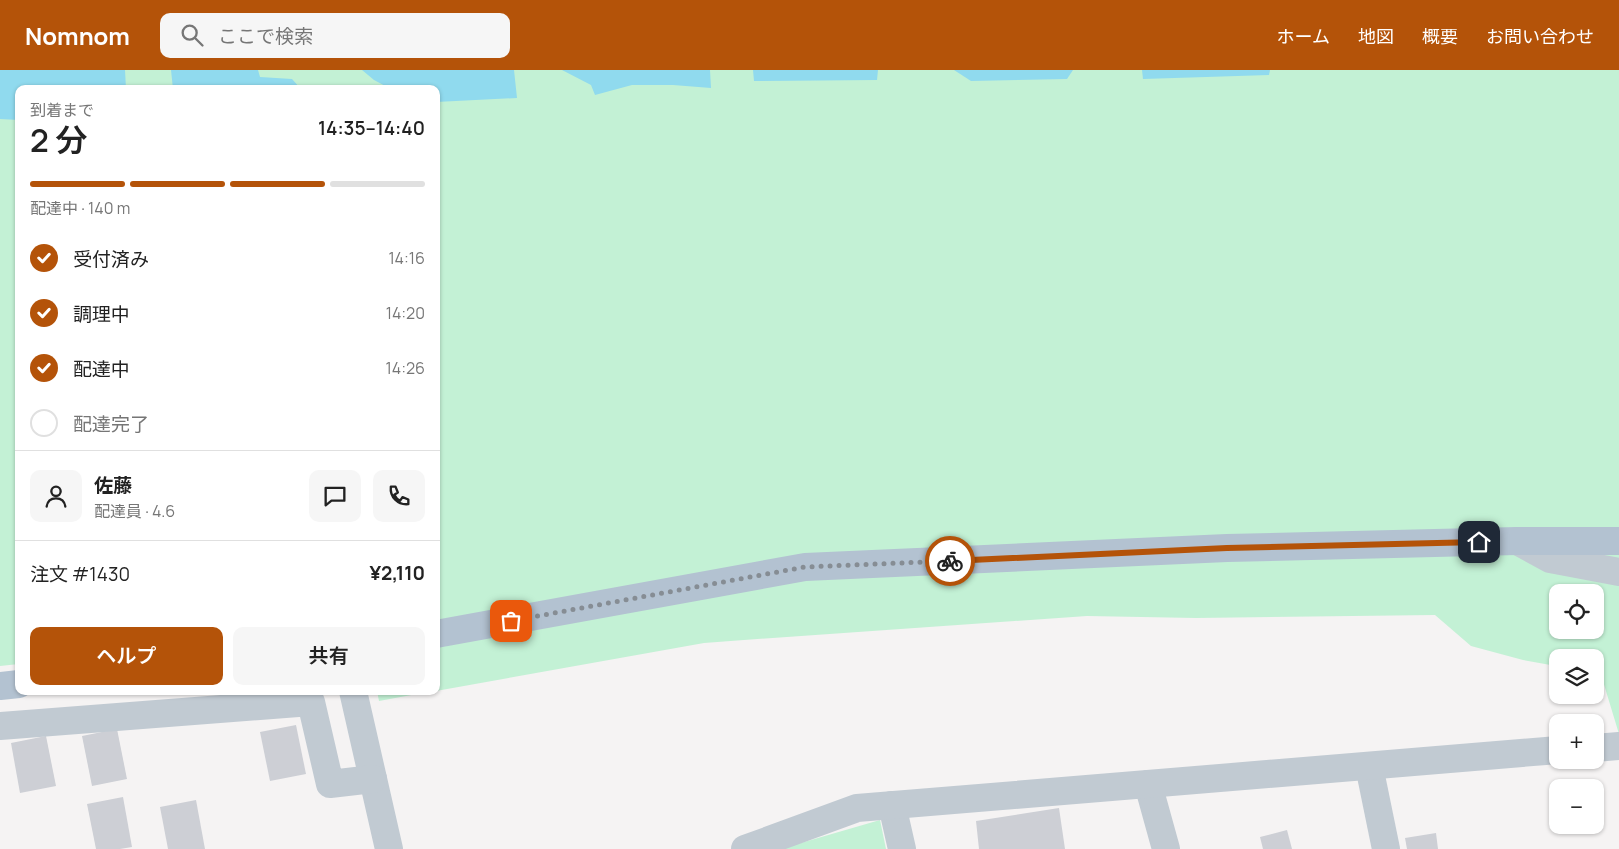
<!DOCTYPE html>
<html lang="ja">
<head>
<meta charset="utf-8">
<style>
  body { margin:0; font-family:Manrope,"Noto Sans JP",sans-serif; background:#f6f6f6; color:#222; height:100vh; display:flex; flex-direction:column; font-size:19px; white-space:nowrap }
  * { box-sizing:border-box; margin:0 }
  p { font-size:16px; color:#767676 }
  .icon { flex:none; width:28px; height:28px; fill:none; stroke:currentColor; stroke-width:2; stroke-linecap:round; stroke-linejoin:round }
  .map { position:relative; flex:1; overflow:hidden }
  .details { position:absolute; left:15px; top:15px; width:425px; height:610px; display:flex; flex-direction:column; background:#fff; border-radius:10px; box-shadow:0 1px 4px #0004 }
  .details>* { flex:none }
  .fabs { position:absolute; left:1549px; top:514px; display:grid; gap:10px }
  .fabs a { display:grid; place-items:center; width:55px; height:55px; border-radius:10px; background:#fff; box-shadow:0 1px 4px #0004; font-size:25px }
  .pin { position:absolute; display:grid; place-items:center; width:42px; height:42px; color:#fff; margin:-21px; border-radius:10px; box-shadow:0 2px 8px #0006 }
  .courier { position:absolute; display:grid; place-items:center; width:50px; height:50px; margin:-25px; border:4px solid #b45309; border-radius:50%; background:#fff; color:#222; box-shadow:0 1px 6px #0007 }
  .overview em { font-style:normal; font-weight:600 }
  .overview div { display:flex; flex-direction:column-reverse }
  .overview { display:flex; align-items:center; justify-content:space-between; height:85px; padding:0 15px }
  h1 { font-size:32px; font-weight:600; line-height:38px }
  .bar { display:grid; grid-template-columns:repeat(4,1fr); gap:8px 5px; align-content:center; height:60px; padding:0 15px }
  .bar i { height:6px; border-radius:4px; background:#e0e0e0 }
  .bar .active { background:#b45309 }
  .bar p { grid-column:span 4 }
  .line { display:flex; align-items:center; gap:12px; padding:0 15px; border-top:1px solid #e0e0e0 }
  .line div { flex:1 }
  .round { display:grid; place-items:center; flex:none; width:52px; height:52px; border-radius:10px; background:#f6f6f6 }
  ol { padding:0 15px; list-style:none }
  li { display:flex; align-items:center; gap:15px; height:55px }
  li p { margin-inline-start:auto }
  li .icon { padding:5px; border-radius:50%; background:#b45309; color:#fff; stroke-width:4 }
  li:last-child { color:#767676 }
  li i { width:28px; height:28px; border:2px solid #e0e0e0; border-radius:50% }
  .action { display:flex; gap:10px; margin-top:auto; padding:10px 15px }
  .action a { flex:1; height:58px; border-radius:10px; background:#b45309; color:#fff; font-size:20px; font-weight:600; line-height:58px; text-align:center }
  .action a+a { background:#f6f6f6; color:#222 }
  header { display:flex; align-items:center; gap:30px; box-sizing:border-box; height:70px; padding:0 25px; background:#b45309; color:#fff }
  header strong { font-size:24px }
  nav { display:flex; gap:28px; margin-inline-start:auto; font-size:18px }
  .search { width:350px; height:45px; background:#f6f6f6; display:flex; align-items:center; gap:12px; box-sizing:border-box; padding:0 18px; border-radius:10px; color:#767676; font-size:19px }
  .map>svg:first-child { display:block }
  .green { fill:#c3f1d5; fill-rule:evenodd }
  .water { fill:#90daee }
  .building { fill:#cdcfd5 }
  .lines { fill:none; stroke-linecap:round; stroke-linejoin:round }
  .minor { stroke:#c1cad2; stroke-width:28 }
  .major { stroke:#b3c2d1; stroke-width:28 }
  .done { stroke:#868d94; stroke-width:5; stroke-dasharray:0 9 }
  .route { stroke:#b45309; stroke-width:6 }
</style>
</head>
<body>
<header>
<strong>Nomnom</strong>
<div class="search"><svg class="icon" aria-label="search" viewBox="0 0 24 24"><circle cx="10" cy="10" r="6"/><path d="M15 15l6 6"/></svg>ここで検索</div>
<nav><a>ホーム</a><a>地図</a><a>概要</a><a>お問い合わせ</a></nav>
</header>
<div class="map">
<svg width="1619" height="779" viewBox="0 0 1619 779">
  <rect width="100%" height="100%" fill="#f5f3f3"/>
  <g class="green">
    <path d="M96 0H1619V664L1599 598 1595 597V588H1558L1557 596H1556L1523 590 1471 576 1435 545 1196 548 1087 546 744 570 704 573 436 621V19H19V594L0 596V10ZM1558 522H1595V560H1558Z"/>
    <polygon points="377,621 433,621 379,631"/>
    <polygon points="880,750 886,779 780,779"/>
  </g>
  <g class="water">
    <polygon points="0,0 125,0 126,19 19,19 19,50 0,49"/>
    <polygon points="171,0 258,0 260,7 292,9 301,19 173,19"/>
    <polygon points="362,0 514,0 517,28 436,32 436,19 391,19 374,10"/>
    <polygon points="562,0 710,0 711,18 673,15 632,15 595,25 591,15"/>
    <polygon points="753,0 878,0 877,10 754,11"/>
    <polygon points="954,0 1073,0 1067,9 971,11"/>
    <polygon points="1142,0 1270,0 1269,5 1143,9"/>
  </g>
  <g class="building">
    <polygon points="296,655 306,704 270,711 260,662"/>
    <polygon points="117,659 127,709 92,716 82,666"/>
    <polygon points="46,666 56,716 20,723 11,673"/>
    <polygon points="123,727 132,777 120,779 96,779 87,734"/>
    <polygon points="196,730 205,779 168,779 160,737"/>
    <polygon points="1059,738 1065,779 979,779 976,751"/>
    <polygon points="1287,760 1292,779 1263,779 1260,767"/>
    <polygon points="1436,763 1438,779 1407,779 1405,768"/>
  </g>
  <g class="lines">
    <g class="minor">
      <polyline points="1517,471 1550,489 1619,502"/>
      <polyline points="353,621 389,779"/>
      <polyline points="0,656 311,632 330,714 373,709"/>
      <polyline points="1595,678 1619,676"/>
      <polyline points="1369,696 1386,779"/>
      <polyline points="1148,714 1166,779"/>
      <polyline points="892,735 902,779"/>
      <polyline points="745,779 857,738 1558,680"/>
    </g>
    <g class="major">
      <polyline points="436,564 805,497 1227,478 1517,471 1619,471"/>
      <polyline points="0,616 19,614"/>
    </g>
  </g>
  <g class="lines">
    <polyline class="done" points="511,551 805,497 950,491"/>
    <polyline class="route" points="950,491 1227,478 1479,472"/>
  </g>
</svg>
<div class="fabs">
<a><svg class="icon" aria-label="locate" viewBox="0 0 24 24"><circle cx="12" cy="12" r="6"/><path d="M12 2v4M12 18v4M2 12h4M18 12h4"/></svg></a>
<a><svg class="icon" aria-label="layers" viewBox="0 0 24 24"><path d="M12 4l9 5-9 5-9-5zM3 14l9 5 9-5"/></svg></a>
<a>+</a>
<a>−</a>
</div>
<div class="pin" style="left:511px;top:551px;background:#ea580c"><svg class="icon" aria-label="bag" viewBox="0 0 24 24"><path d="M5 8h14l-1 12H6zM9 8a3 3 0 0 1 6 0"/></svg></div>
<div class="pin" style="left:1479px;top:472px;background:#1f2937"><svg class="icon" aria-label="home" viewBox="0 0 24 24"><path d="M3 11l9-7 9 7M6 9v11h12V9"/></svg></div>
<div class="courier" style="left:950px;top:491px"><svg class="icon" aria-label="bike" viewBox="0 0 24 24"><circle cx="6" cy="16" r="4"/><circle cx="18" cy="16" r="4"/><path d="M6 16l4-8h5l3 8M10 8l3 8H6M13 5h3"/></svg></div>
<section class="details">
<div class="overview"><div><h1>2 分</h1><p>到着まで</p></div><em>14:35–14:40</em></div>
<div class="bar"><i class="active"></i><i class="active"></i><i class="active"></i><i></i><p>配達中 · 140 m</p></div>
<ol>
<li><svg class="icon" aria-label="check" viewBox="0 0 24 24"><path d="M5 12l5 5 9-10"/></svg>受付済み<p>14:16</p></li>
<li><svg class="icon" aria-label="check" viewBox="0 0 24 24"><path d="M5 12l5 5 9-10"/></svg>調理中<p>14:20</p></li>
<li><svg class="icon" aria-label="check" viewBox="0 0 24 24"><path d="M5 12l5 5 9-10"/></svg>配達中<p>14:26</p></li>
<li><i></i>配達完了</li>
</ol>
<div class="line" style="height:90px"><a class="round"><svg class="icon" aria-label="person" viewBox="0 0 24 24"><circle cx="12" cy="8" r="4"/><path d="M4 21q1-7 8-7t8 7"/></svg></a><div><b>佐藤</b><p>配達員 · 4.6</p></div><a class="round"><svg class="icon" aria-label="chat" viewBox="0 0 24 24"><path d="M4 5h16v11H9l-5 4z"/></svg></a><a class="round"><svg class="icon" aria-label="phone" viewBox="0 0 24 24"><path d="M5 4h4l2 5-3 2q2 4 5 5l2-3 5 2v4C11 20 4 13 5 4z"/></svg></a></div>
<div class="line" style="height:65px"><div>注文 #1430</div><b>¥2,110</b></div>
<div class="action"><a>ヘルプ</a><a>共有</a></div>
</section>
</div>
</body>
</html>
